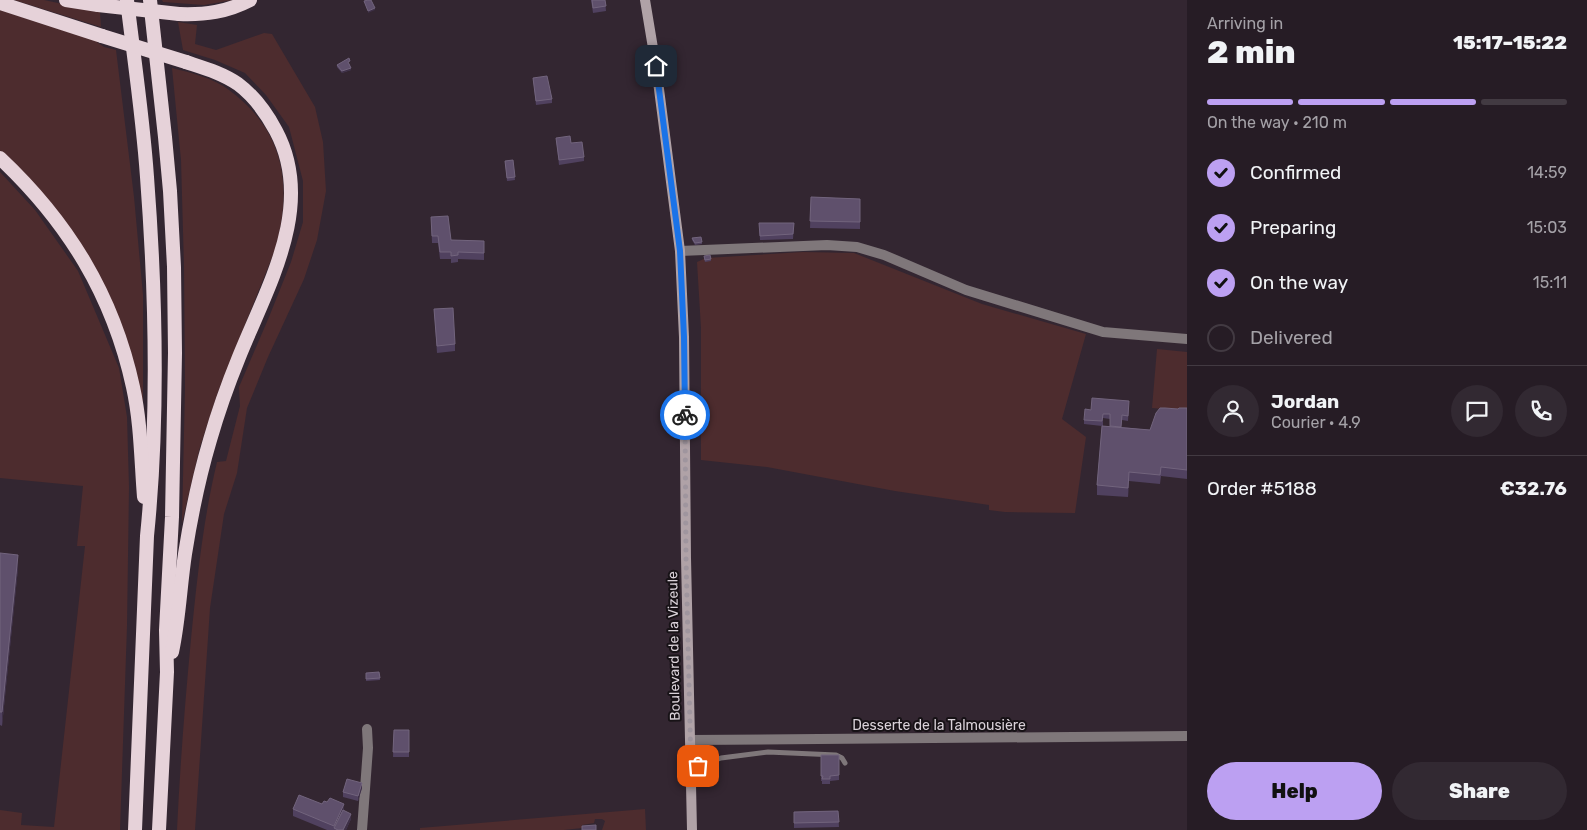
<!DOCTYPE html>
<html lang="en">
<head>
<meta charset="utf-8">
<style>
  body { margin:0; font-family:Rubik,sans-serif; background:#322932; color:#f1f3f6; height:100vh; display:flex; flex-direction:column; font-size:19px; white-space:nowrap }
  * { box-sizing:border-box; margin:0 }
  p { font-size:16px; color:#a4a1a7 }
  .icon { flex:none; width:28px; height:28px; fill:none; stroke:currentColor; stroke-width:2; stroke-linecap:round; stroke-linejoin:round }
  .map { position:relative; flex:1; overflow:hidden }
  .details { display:flex; flex-direction:column; background:#261c25; width:400px }
  .details>* { flex:none }
  .pin { position:absolute; display:grid; place-items:center; width:42px; height:42px; color:#fff; margin:-21px; border-radius:10px; box-shadow:0 2px 8px #0006 }
  .courier { position:absolute; display:grid; place-items:center; width:50px; height:50px; margin:-25px; border:4px solid #1a73e8; border-radius:50%; background:#fff; color:#222; box-shadow:0 1px 6px #0007 }
  .head em { font-style:normal; font-weight:800 }
  .head div { display:flex; flex-direction:column-reverse }
  .head { display:flex; align-items:center; justify-content:space-between; height:85px; padding:0 20px }
  h1 { font-size:32px; font-weight:800; line-height:38px }
  .bar { display:grid; grid-template-columns:repeat(4,1fr); gap:8px 5px; align-content:center; height:60px; padding:0 20px }
  .bar i { height:6px; border-radius:4px; background:#423a42 }
  .bar .on { background:#bca0f2 }
  .bar p { grid-column:span 4 }
  .line { display:flex; align-items:center; gap:12px; padding:0 20px; border-top:1px solid #423a42 }
  .line div { flex:1 }
  .round { display:grid; place-items:center; flex:none; width:52px; height:52px; border-radius:26px; background:#322932 }
  ol { padding:0 20px; list-style:none }
  li { display:flex; align-items:center; gap:15px; height:55px }
  li p { margin-inline-start:auto }
  li .icon { padding:5px; border-radius:50%; background:#bca0f2; color:#111; stroke-width:4 }
  li:last-child { color:#a4a1a7 }
  li i { width:28px; height:28px; border:2px solid #423a42; border-radius:50% }
  .primary-button { display:flex; gap:10px; margin-top:auto; padding:10px 20px }
  .primary-button a { flex:1; height:58px; border-radius:30px; background:#bca0f2; color:#111; font-size:20px; font-weight:800; line-height:58px; text-align:center }
  .primary-button a+a { background:#322932; color:#f1f3f6 }
  main { display:flex; flex:1; min-height:0 }
  .map>svg:first-child { display:block }
  .green { fill:#4d2c2e }
  .lines { fill:none; stroke-linecap:round; stroke-linejoin:round }
  .service { stroke:#7f777a; stroke-width:5 }
  .minor { stroke:#7f777a; stroke-width:10 }
  .secondary { stroke:#b0a2a7; stroke-width:10 }
  .trunk { stroke:#e6d2d9; stroke-width:14 }
  .trunk-bridge { stroke:#e6d2d9; stroke-width:14 }
  .wall { fill:#50415f; fill-rule:evenodd }
  .shaded-wall { fill:#3e3047 }
  .building { fill:#5f506c; stroke:#72647d }
  .done { stroke:#9f959e; stroke-width:5; stroke-dasharray:0 9 }
  .route { stroke:#1a73e8; stroke-width:6 }
  .labels { text-anchor:middle; dominant-baseline:central; stroke-width:4; stroke-linejoin:round; paint-order:stroke }
  .street-label { font-size:14px; fill:#d9d1d8; stroke:#171216 }
</style>
</head>
<body>
<main>
<div class="map">
<svg width="1187" height="830" viewBox="0 0 1187 830">
  <rect width="100%" height="100%" fill="#332631"/>
  <g class="green">
    <polygon points="14,0 44,0 100,12 101,27"/>
    <polygon points="162,0 233,0 204,5 163,2"/>
    <polygon points="0,10 97,41 97,42 104,47 116,50 134,197 143,295 143,417 112,304 0,152"/>
    <path d="M178 22 197 25 195 44 216 50 264 33 272 34 315 107 323 142 326 191 317 240 304 279 268 357 247 408 237 473 224 514 210 608 195 830H177C180 766 185 703 191 639 197 580 203 520 217 462L226 461 240 406 239 387 269 317 291 262 303 222V181L289 127 266 95 245 73 215 60 183 50Z"/>
    <path d="M172 68C192 73 213 78 229 90 285 131 293 187 275 250L218 392 200 447 182 523 185 388 184 266 181 160Z"/>
    <polygon points="0,172 35,210 78,271 119,368 127,417 129,487 127,626 120,830 0,830 0,810 22,813 21,825 54,827 85,546 77,546 83,486 0,478"/>
    <polygon points="803,252 854,253 982,304 1086,334 1062,419 1086,437 1075,513 1005,512 989,510 989,505 895,491 767,467 701,460 701,328 697,262 706,258"/>
    <polygon points="1157,349 1187,352 1187,411 1152,408"/>
    <polygon points="645,809 646,830 602,830 605,821 602,819 595,819 594,823 582,825 582,828 564,830 420,830 420,828"/>
  </g>
  <g class="lines">
    <polyline class="service" points="691,766 702,765 721,758 768,752 836,755 842,758 845,763"/>
    <g class="minor">
      <polyline points="680,251 827,245 857,247 884,255 966,290 1103,332 1187,339"/>
      <polyline points="690,740 1187,736"/>
      <polyline points="362,830 368,748 367,729"/>
    </g>
    <polyline class="secondary" points="645,0 656,66 680,251 684,337 686,558 692,830"/>
    <g class="trunk">
      <polyline points="66,0 98,5"/>
      <path d="M127 0C134 59 143 118 147 177 156 296 159 417 147 536L135 830"/>
      <polyline points="150,0 165,137 170,191 174,267 175,353 172,517 166,630 167,672 159,830"/>
      <polyline points="0,3 102,36"/>
      <path d="M179 14C205 15 227 12 250 0"/>
      <path d="M0 158C68 222 113 295 133 387 141 423 141 460 144 497"/>
      <path d="M172 652C179 620 180 587 185 554 191 516 199 477 210 440 218 412 228 384 239 357 267 287 316 206 276 131 267 114 254 96 238 84 222 73 204 68 186 62"/>
    </g>
    <g class="trunk-bridge">
      <polyline points="98,5 179,14"/>
      <polyline points="102,36 186,62"/>
    </g>
  </g>
  <g class="wall">
    <polygon points="591,0 605,0 606,11 593,13"/>
    <polygon points="349,64 351,70 342,73 337,67 337,65 350,64"/>
    <polygon points="533,78 552,99 552,103 536,105"/>
    <polygon points="556,138 571,143 584,157 584,161 559,165"/>
    <polygon points="513,160 515,180 507,181 505,161"/>
    <polygon points="811,197 860,199 860,229 810,228"/>
    <polygon points="431,217 451,240 484,241 484,260 458,259 458,262 451,263 451,259 440,259 438,243 432,243"/>
    <polygon points="759,223 794,223 793,239 760,240"/>
    <polygon points="701,237 702,244 695,245 692,240 692,238"/>
    <polygon points="710,255 711,261 705,262 704,259"/>
    <polygon points="434,309 455,344 455,351 437,353"/>
    <path d="M1129 406 1128 421 1122 420 1121 427 1150 430 1178 409 1187 408V479L1161 476 1160 484 1129 481 1128 497 1097 495V485L1102 426 1084 424V420L1091 410ZM1103 418 1110 419V426H1103Z"/>
    <polygon points="0,553 18,568 2,726 0,725"/>
    <polygon points="379,672 380,680 366,681 366,679"/>
    <polygon points="394,730 409,730 409,757 393,757"/>
    <polygon points="821,755 839,755 839,780 830,781 830,784 822,784 822,781 821,781"/>
    <polygon points="362,788 358,801 343,797 343,792"/>
    <polygon points="322,804 344,811 351,819 346,830 327,830 293,816 293,809"/>
    <polygon points="838,811 839,827 794,828 794,812"/>
  </g>
  <g class="shaded-wall">
    <polygon points="375,8 375,10 368,13 368,11"/>
    <polygon points="351,68 351,70 342,73 342,71"/>
    <polygon points="1129,472 1129,481 1128,497 1128,488"/>
    <polygon points="18,555 18,568 2,726 2,712"/>
    <polygon points="362,783 362,788 358,801 358,796"/>
    <polygon points="344,804 344,811 334,828 334,826"/>
    <polygon points="351,814 351,819 346,830 343,830"/>
  </g>
  <g class="building">
    <polygon points="368,0 371,0 375,8 368,11 364,1"/>
    <polygon points="592,0 605,0 606,6 593,8"/>
    <polygon points="349,58 350,61 348,62 351,68 342,71 337,65"/>
    <polygon points="547,76 552,99 536,101 533,78"/>
    <polygon points="570,136 571,143 582,142 584,157 559,160 556,138"/>
    <polygon points="513,160 515,177 507,178 505,161"/>
    <polygon points="811,197 860,199 860,222 810,221"/>
    <polygon points="448,216 451,240 484,241 484,253 458,252 458,255 451,256 451,252 440,252 438,236 432,236 431,217"/>
    <polygon points="759,223 794,223 793,234 760,236"/>
    <polygon points="701,237 702,242 695,243 692,238"/>
    <polygon points="710,255 711,259 705,260 704,256"/>
    <polygon points="453,308 455,344 437,346 434,309"/>
    <polygon points="1092,398 1129,401 1128,416 1122,415 1121,427 1110,426 1110,414 1103,414 1102,421 1084,420 1085,409 1091,410"/>
    <polygon points="1160,408 1165,408 1178,409 1179,408 1187,408 1187,470 1161,467 1160,475 1129,472 1128,488 1097,485 1102,426 1150,430 1156,413"/>
    <polygon points="0,553 18,555 2,712 0,712"/>
    <polygon points="379,672 380,678 366,679 366,673"/>
    <polygon points="394,730 409,730 409,752 393,752"/>
    <polygon points="821,755 839,755 839,775 830,776 830,779 822,779 823,776 821,776"/>
    <polygon points="347,779 362,783 358,796 343,792"/>
    <polygon points="299,795 322,804 324,801 327,802 330,798 344,804 334,826 293,809"/>
    <polygon points="343,810 351,814 343,830 338,830 334,828"/>
    <polygon points="838,811 839,822 794,823 794,812"/>
    <polygon points="596,825 596,830 582,830 582,826"/>
  </g>
  <g class="lines">
    <polyline class="done" points="685,415 686,558 691,766 698,766"/>
    <polyline class="route" points="656,66 680,251 684,337 685,415"/>
  </g>
  <g class="labels">
    <g class="street-label">
      <text transform="translate(674 646) rotate(-91)">Boulevard de la Vizeule</text>
      <text x="939" y="725">Desserte de la Talmousière</text>
    </g>
  </g>
</svg>
<div class="pin" style="left:698px;top:766px;background:#ea580c"><svg class="icon" aria-label="bag" viewBox="0 0 24 24"><path d="M5 8h14l-1 12H6zM9 8a3 3 0 0 1 6 0"/></svg></div>
<div class="pin" style="left:656px;top:66px;background:#1f2937"><svg class="icon" aria-label="home" viewBox="0 0 24 24"><path d="M3 11l9-7 9 7M6 9v11h12V9"/></svg></div>
<div class="courier" style="left:685px;top:415px"><svg class="icon" aria-label="bike" viewBox="0 0 24 24"><circle cx="6" cy="16" r="4"/><circle cx="18" cy="16" r="4"/><path d="M6 16l4-8h5l3 8M10 8l3 8H6M13 5h3"/></svg></div>
</div>
<section class="details">
<div class="head"><div><h1>2 min</h1><p>Arriving in</p></div><em>15:17–15:22</em></div>
<div class="bar"><i class="on"></i><i class="on"></i><i class="on"></i><i></i><p>On the way · 210 m</p></div>
<ol>
<li><svg class="icon" aria-label="check" viewBox="0 0 24 24"><path d="M5 12l5 5 9-10"/></svg>Confirmed<p>14:59</p></li>
<li><svg class="icon" aria-label="check" viewBox="0 0 24 24"><path d="M5 12l5 5 9-10"/></svg>Preparing<p>15:03</p></li>
<li><svg class="icon" aria-label="check" viewBox="0 0 24 24"><path d="M5 12l5 5 9-10"/></svg>On the way<p>15:11</p></li>
<li><i></i>Delivered</li>
</ol>
<div class="line" style="height:90px"><a class="round"><svg class="icon" aria-label="person" viewBox="0 0 24 24"><circle cx="12" cy="8" r="4"/><path d="M4 21q1-7 8-7t8 7"/></svg></a><div><b>Jordan</b><p>Courier · 4.9</p></div><a class="round"><svg class="icon" aria-label="chat" viewBox="0 0 24 24"><path d="M4 5h16v11H9l-5 4z"/></svg></a><a class="round"><svg class="icon" aria-label="phone" viewBox="0 0 24 24"><path d="M5 4h4l2 5-3 2q2 4 5 5l2-3 5 2v4C11 20 4 13 5 4z"/></svg></a></div>
<div class="line" style="height:65px"><div>Order #5188</div><b>€32.76</b></div>
<div class="primary-button"><a>Help</a><a>Share</a></div>
</section>
</main>
</body>
</html>
